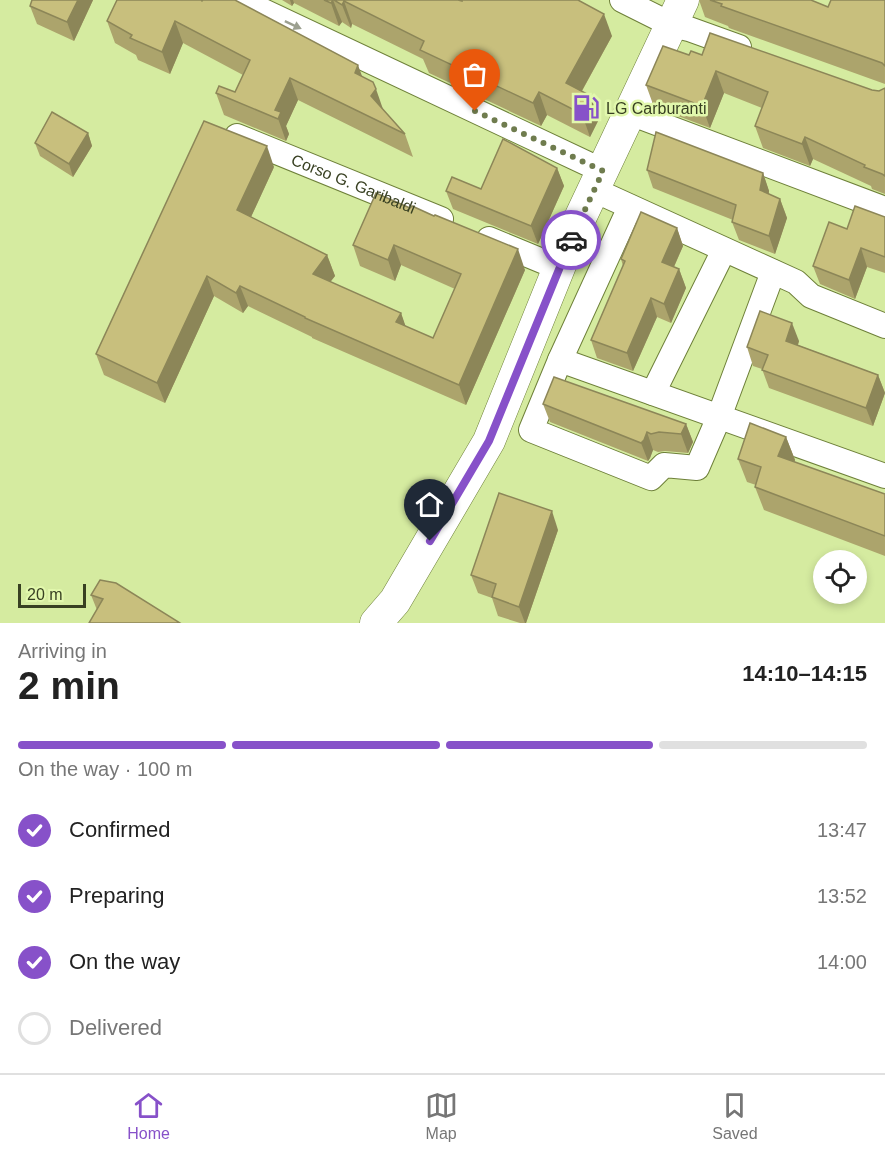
<!DOCTYPE html>
<html lang="en">
<head>
<meta charset="utf-8">
<style>
  body { margin:0; font-family:Helvetica,sans-serif; background:#f6f6f6; color:#222; height:100vh; display:flex; flex-direction:column; font-size:22px; white-space:nowrap }
  * { box-sizing:border-box; margin:0 }
  p { font-size:20px; color:#767676 }
  .icon { flex:none; width:33px; height:33px; fill:none; stroke:currentColor; stroke-width:2; stroke-linecap:round; stroke-linejoin:round }
  .map { position:relative; height:623px; overflow:hidden }
  .sheet { display:flex; flex-direction:column; background:#fff; flex:1 }
  .sheet>* { flex:none }
  .buttons { position:absolute; left:813px; top:550px; display:grid; gap:12px }
  .buttons a { display:grid; place-items:center; width:54px; height:54px; border-radius:50%; background:#fff; box-shadow:0 3px 9px #0003; font-size:30px }
  .scale { position:absolute; left:18px; bottom:15px; width:68px; box-sizing:border-box; padding-left:6px; border:3px solid #384022; border-top:0; font-size:16px; line-height:21px; white-space:nowrap; color:#384022; -webkit-text-stroke:4px #e2f8ad; paint-order:stroke }
  .pin { position:absolute; display:grid; place-items:center; width:51px; height:51px; color:#fff; margin:-62px -26px; border-radius:50% 50% 50% 0; rotate:-45deg; box-shadow:0 0 6px #0007 }
  .pin .icon { rotate:45deg }
  .courier { position:absolute; display:grid; place-items:center; width:60px; height:60px; margin:-30px; border:4px solid #8751c9; border-radius:50%; background:#fff; color:#222; box-shadow:0 2px 8px #0007 }
  .headline em { font-style:normal; font-weight:700 }
  .headline div { display:flex; flex-direction:column-reverse }
  .headline { display:flex; align-items:center; justify-content:space-between; height:102px; padding:0 18px }
  h1 { font-size:39px; font-weight:700; line-height:45px }
  .bar { display:grid; grid-template-columns:repeat(4,1fr); gap:9px 6px; align-content:center; height:72px; padding:0 18px }
  .bar i { height:8px; border-radius:4px; background:#e0e0e0 }
  .bar .active { background:#8751c9 }
  .bar p { grid-column:span 4 }
  ol { padding:0 18px; list-style:none }
  li { display:flex; align-items:center; gap:18px; height:66px }
  li p { margin-inline-start:auto }
  li .icon { padding:6px; border-radius:50%; background:#8751c9; color:#fff; stroke-width:4 }
  li:last-child { color:#767676 }
  li i { width:33px; height:33px; border:3px solid #e0e0e0; border-radius:50% }
  .dock { display:flex; justify-content:space-around; align-items:center; height:84px; border-top:2px solid #e0e0e0; background:#fff; font-size:16px; color:#767676 }
  .dock a { display:grid; justify-items:center; gap:3px }
  .dock .active { color:#8751c9 }
  .map>svg:first-child { display:block }
  .lines { fill:none; stroke-linecap:round; stroke-linejoin:round }
  .minor-casing { stroke:#6e8039; stroke-width:26 }
  .tertiary-casing { stroke:#6e8039; stroke-width:33 }
  .minor { stroke:#fff; stroke-width:24 }
  .tertiary { stroke:#fff; stroke-width:32 }
  .wall { fill:#aca46c }
  .shaded-wall { fill:#8c8658 }
  .building { fill:#c8bf7d; stroke:#8c8658; stroke-width:1.5 }
  .oneway { fill:#9ca090 }
  .done { stroke:#6f7c4e; stroke-width:6; stroke-dasharray:0 10.8 }
  .route { stroke:#8751c9; stroke-width:8 }
  .labels { text-anchor:middle; dominant-baseline:central; stroke-width:5; stroke-linejoin:round; paint-order:stroke }
  .poi-label { font-size:16px; fill:#384022; stroke:#e2f8ad; text-anchor:start }
  .street-label { font-size:16px; fill:#384022; stroke:#e2f8ad }
</style>
</head>
<body>
<div class="map">
<svg width="885" height="623" viewBox="0 0 885 623">
  <rect width="100%" height="100%" fill="#d5eba0"/>
  <g class="lines">
    <defs>
      <g id="minor">
        <polyline points="240,0 603,171"/>
        <polyline points="622,0 672,25 689,29 739,47"/>
        <polyline points="630,113 885,209"/>
        <path id="s1" d="M237 136 441 219"/>
        <polyline points="594,190 796,282 811,296 885,326"/>
        <polyline points="630,207 560,360 531,430 651,478 664,465 697,468 719,417 773,272"/>
        <polyline points="489,239 559,268"/>
        <polyline points="560,360 885,476"/>
        <polyline points="653,393 724,250"/>
      </g>
      <polyline id="tertiary" points="376,623 395,601 489,441 573,233 683,0"/>
    </defs>
    <use href="#minor" class="minor-casing"/>
    <use href="#tertiary" class="tertiary-casing"/>
    <use href="#minor" class="minor"/>
    <use href="#tertiary" class="tertiary"/>
  </g>
  <g class="wall">
    <polygon points="93,0 74,41 37,24 30,6"/>
    <polygon points="117,0 362,76 384,111 405,134 413,157 298,100 286,126 289,134 286,141 224,115 216,93 235,92 243,75 183,43 170,74 138,60 136,55 115,43 107,21"/>
    <polygon points="282,0 458,0 612,36 582,91 599,119 590,137 547,115 541,126 429,73 423,59 352,24 351,28 342,22 339,26 294,3 292,6"/>
    <polygon points="699,0 811,0 828,7 885,0 885,84 729,28 728,26 705,17"/>
    <polygon points="689,55 702,55 872,90 879,91 885,88 885,194 872,189 871,186 813,159 810,166 763,148 755,126 762,108 724,93 710,128 654,107 646,85"/>
    <polygon points="88,133 92,146 73,177 40,156 35,143"/>
    <polygon points="274,167 251,217 327,255 335,276 330,282 401,313 405,326 433,338 455,289 401,265 395,281 360,266 353,245 376,193 525,270 466,405 312,338 312,337 248,306 243,313 214,296 165,403 104,375 96,354"/>
    <polygon points="557,168 564,186 538,244 453,209 446,191 481,189"/>
    <polygon points="647,170 763,173 769,191 769,194 780,199 787,218 775,254 739,240 732,222 733,220 653,188"/>
    <polygon points="885,217 885,273 867,267 855,299 820,284 813,266 847,229"/>
    <polygon points="677,228 683,246 674,267 679,269 686,288 671,323 657,317 633,371 597,358 591,340 623,266 621,259"/>
    <polygon points="799,341 798,345 878,375 885,393 873,426 769,388 762,369 753,366 747,347"/>
    <polygon points="543,404 686,424 693,442 688,453 665,451 658,452 653,450 650,458 648,461 550,422"/>
    <polygon points="786,437 795,460 794,462 885,494 885,556 764,510 755,487 756,485 747,482 738,459"/>
    <polygon points="558,530 526,623 520,623 498,616 492,598 478,593 471,575"/>
    <polygon points="91,595 180,623 97,610"/>
  </g>
  <g class="shaded-wall">
    <polygon points="78,0 93,0 74,41 67,22"/>
    <polygon points="290,0 293,0 294,3 292,6"/>
    <polygon points="333,0 342,22 339,26 331,3"/>
    <polygon points="344,1 352,24 351,28 342,5"/>
    <polygon points="604,14 612,36 574,105 566,83"/>
    <polygon points="175,21 183,43 170,74 162,52"/>
    <polygon points="358,65 366,87 355,73"/>
    <polygon points="716,71 724,93 710,128 702,106"/>
    <polygon points="290,78 298,100 286,126 289,134 286,141 275,110"/>
    <polygon points="376,89 384,112 371,96"/>
    <polygon points="539,92 547,115 541,126 533,103"/>
    <polygon points="591,96 599,119 590,137 582,114"/>
    <polygon points="88,133 92,146 73,177 69,164"/>
    <polygon points="805,137 813,159 810,166 802,144"/>
    <polygon points="267,146 274,167 245,230 237,210"/>
    <polygon points="557,168 564,186 538,244 531,226"/>
    <polygon points="763,173 769,191 766,209 760,190"/>
    <polygon points="780,199 787,218 775,254 769,236"/>
    <polygon points="677,228 683,246 668,280 662,262"/>
    <polygon points="394,245 401,265 395,281 388,260"/>
    <polygon points="861,248 867,267 855,299 849,280"/>
    <polygon points="518,249 525,270 466,405 459,385"/>
    <polygon points="327,255 335,276 320,295 313,274"/>
    <polygon points="679,269 686,288 671,323 664,304"/>
    <polygon points="207,276 214,296 165,403 157,383"/>
    <polygon points="240,286 248,306 243,313 236,293"/>
    <polygon points="651,298 657,317 633,371 627,353"/>
    <polygon points="401,313 408,333 396,322"/>
    <polygon points="792,323 799,341 793,359 786,341"/>
    <polygon points="878,375 885,393 873,426 866,408"/>
    <polygon points="686,424 693,442 688,453 681,434"/>
    <polygon points="647,432 653,450 650,458 648,461 641,443"/>
    <polygon points="786,437 795,460 787,480 778,456"/>
    <polygon points="552,511 558,530 526,623 525,623 519,607"/>
  </g>
  <g class="building">
    <polygon points="32,0 78,0 67,22 30,6"/>
    <polygon points="117,0 201,0 202,1 203,0 235,0 358,65 355,73 373,82 376,89 371,96 405,134 290,78 275,110 281,112 278,119 216,93 219,86 235,92 250,60 175,21 162,52 130,38 132,35 107,21"/>
    <polygon points="324,0 333,0 331,3"/>
    <polygon points="334,0 458,0 462,1 462,0 578,0 604,14 566,83 591,96 582,114 539,92 533,103 420,50 424,41 344,1 342,5"/>
    <polygon points="710,0 811,0 828,7 831,0 885,0 885,66 882,63 721,6 722,4"/>
    <polygon points="710,33 872,90 879,91 885,88 885,176 882,174 864,167 865,165 805,137 802,144 755,126 768,92 716,71 702,106 646,85 663,46 689,55 691,51 702,55"/>
    <polygon points="52,112 88,133 69,164 35,143"/>
    <polygon points="204,121 267,146 237,210 327,255 313,274 401,313 396,322 433,338 461,274 394,245 388,260 353,245 376,193 410,208 412,206 434,216 435,215 518,249 459,385 305,318 305,317 240,286 236,293 207,276 157,383 96,354"/>
    <polygon points="656,132 763,173 760,190 780,199 769,236 732,222 736,205 647,170"/>
    <polygon points="503,139 557,168 531,226 446,191 452,177 481,189"/>
    <polygon points="855,206 885,217 885,257 861,248 849,280 813,266 829,222 847,229"/>
    <polygon points="641,212 677,228 662,262 679,269 664,304 651,298 627,353 591,340 625,261 621,259"/>
    <polygon points="760,311 792,323 786,341 878,375 866,408 762,370 768,355 747,347"/>
    <polygon points="554,377 686,424 681,434 659,432 651,434 647,432 644,440 641,443 543,404"/>
    <polygon points="750,423 786,437 778,456 885,494 885,536 755,487 761,467 738,459"/>
    <polygon points="499,493 552,511 519,607 492,597 496,584 471,575"/>
    <polygon points="100,580 116,583 180,623 89,623 103,599 91,595"/>
  </g>
  <defs><path id="oneway-solid" d="M-6-.8H1V-3.2L6.5 0L1 3.2V.8H-6Z" transform="scale(1.5)"/></defs>
  <use class="oneway" href="#oneway-solid" transform="translate(293 25) rotate(25)"/>
  <g class="lines">
    <polyline class="done" points="475,111 603,171 571,240"/>
    <polyline class="route" points="430,541 489,441 571,240"/>
  </g>
  <defs>
    <symbol id="fuel-bare" viewBox="-9 -9 18 18"><path d="M-5.5-6h7V0h2V4h1.3V-2.5L3-4.5l.8-.8L6-3V5H2.5V1h-1V6h-7ZM-4.2-4.7v3.2H.2V-4.7Z" fill="#8751c9" stroke="#e2f8ad" stroke-width="2.5" paint-order="stroke"/></symbol>
  </defs>
  <g fill-rule="evenodd">
    <use href="#fuel-bare" x="567" y="89" width="38" height="38"/>
  </g>
  <g class="labels">
    <g class="poi-label">
      <text x="606" y="108">LG Carburanti</text>
    </g>
    <g class="street-label">
      <text stroke="none"><textPath href="#s1" startOffset="126">Corso G. Garibaldi</textPath></text>
    </g>
  </g>
</svg>
<div class="buttons">
<a><svg class="icon" aria-label="locate" viewBox="0 0 24 24"><circle cx="12" cy="12" r="6"/><path d="M12 2v4M12 18v4M2 12h4M18 12h4"/></svg></a>
</div>
<div class="scale">20 m</div>
<div class="pin" style="left:475px;top:111px;background:#ea580c"><svg class="icon" aria-label="bag" viewBox="0 0 24 24"><path d="M5 8h14l-1 12H6zM9 8a3 3 0 0 1 6 0"/></svg></div>
<div class="pin" style="left:430px;top:541px;background:#1f2937"><svg class="icon" aria-label="home" viewBox="0 0 24 24"><path d="M3 11l9-7 9 7M6 9v11h12V9"/></svg></div>
<div class="courier" style="left:571px;top:240px"><svg class="icon" aria-label="car" viewBox="0 0 24 24"><path d="M5 17H2v-5l4-1 3-4h7l3 4 3 1v5h-3M9 17h6M6 11h13"/><circle cx="7" cy="17" r="2"/><circle cx="17" cy="17" r="2"/></svg></div>
</div>
<section class="sheet">
<div class="headline"><div><h1>2 min</h1><p>Arriving in</p></div><em>14:10–14:15</em></div>
<div class="bar"><i class="active"></i><i class="active"></i><i class="active"></i><i></i><p>On the way · 100 m</p></div>
<ol>
<li><svg class="icon" aria-label="check" viewBox="0 0 24 24"><path d="M5 12l5 5 9-10"/></svg>Confirmed<p>13:47</p></li>
<li><svg class="icon" aria-label="check" viewBox="0 0 24 24"><path d="M5 12l5 5 9-10"/></svg>Preparing<p>13:52</p></li>
<li><svg class="icon" aria-label="check" viewBox="0 0 24 24"><path d="M5 12l5 5 9-10"/></svg>On the way<p>14:00</p></li>
<li><i></i>Delivered</li>
</ol>
</section>
<nav class="dock">
<a class="active"><svg class="icon" aria-label="home" viewBox="0 0 24 24"><path d="M3 11l9-7 9 7M6 9v11h12V9"/></svg>Home</a>
<a><svg class="icon" aria-label="map" viewBox="0 0 24 24"><path d="M3 6l6-2 6 2 6-2v14l-6 2-6-2-6 2zM9 4v14M15 6v14"/></svg>Map</a>
<a><svg class="icon" aria-label="saved" viewBox="0 0 24 24"><path d="M7 4h10v16l-5-4-5 4z"/></svg>Saved</a>
</nav>
</body>
</html>
